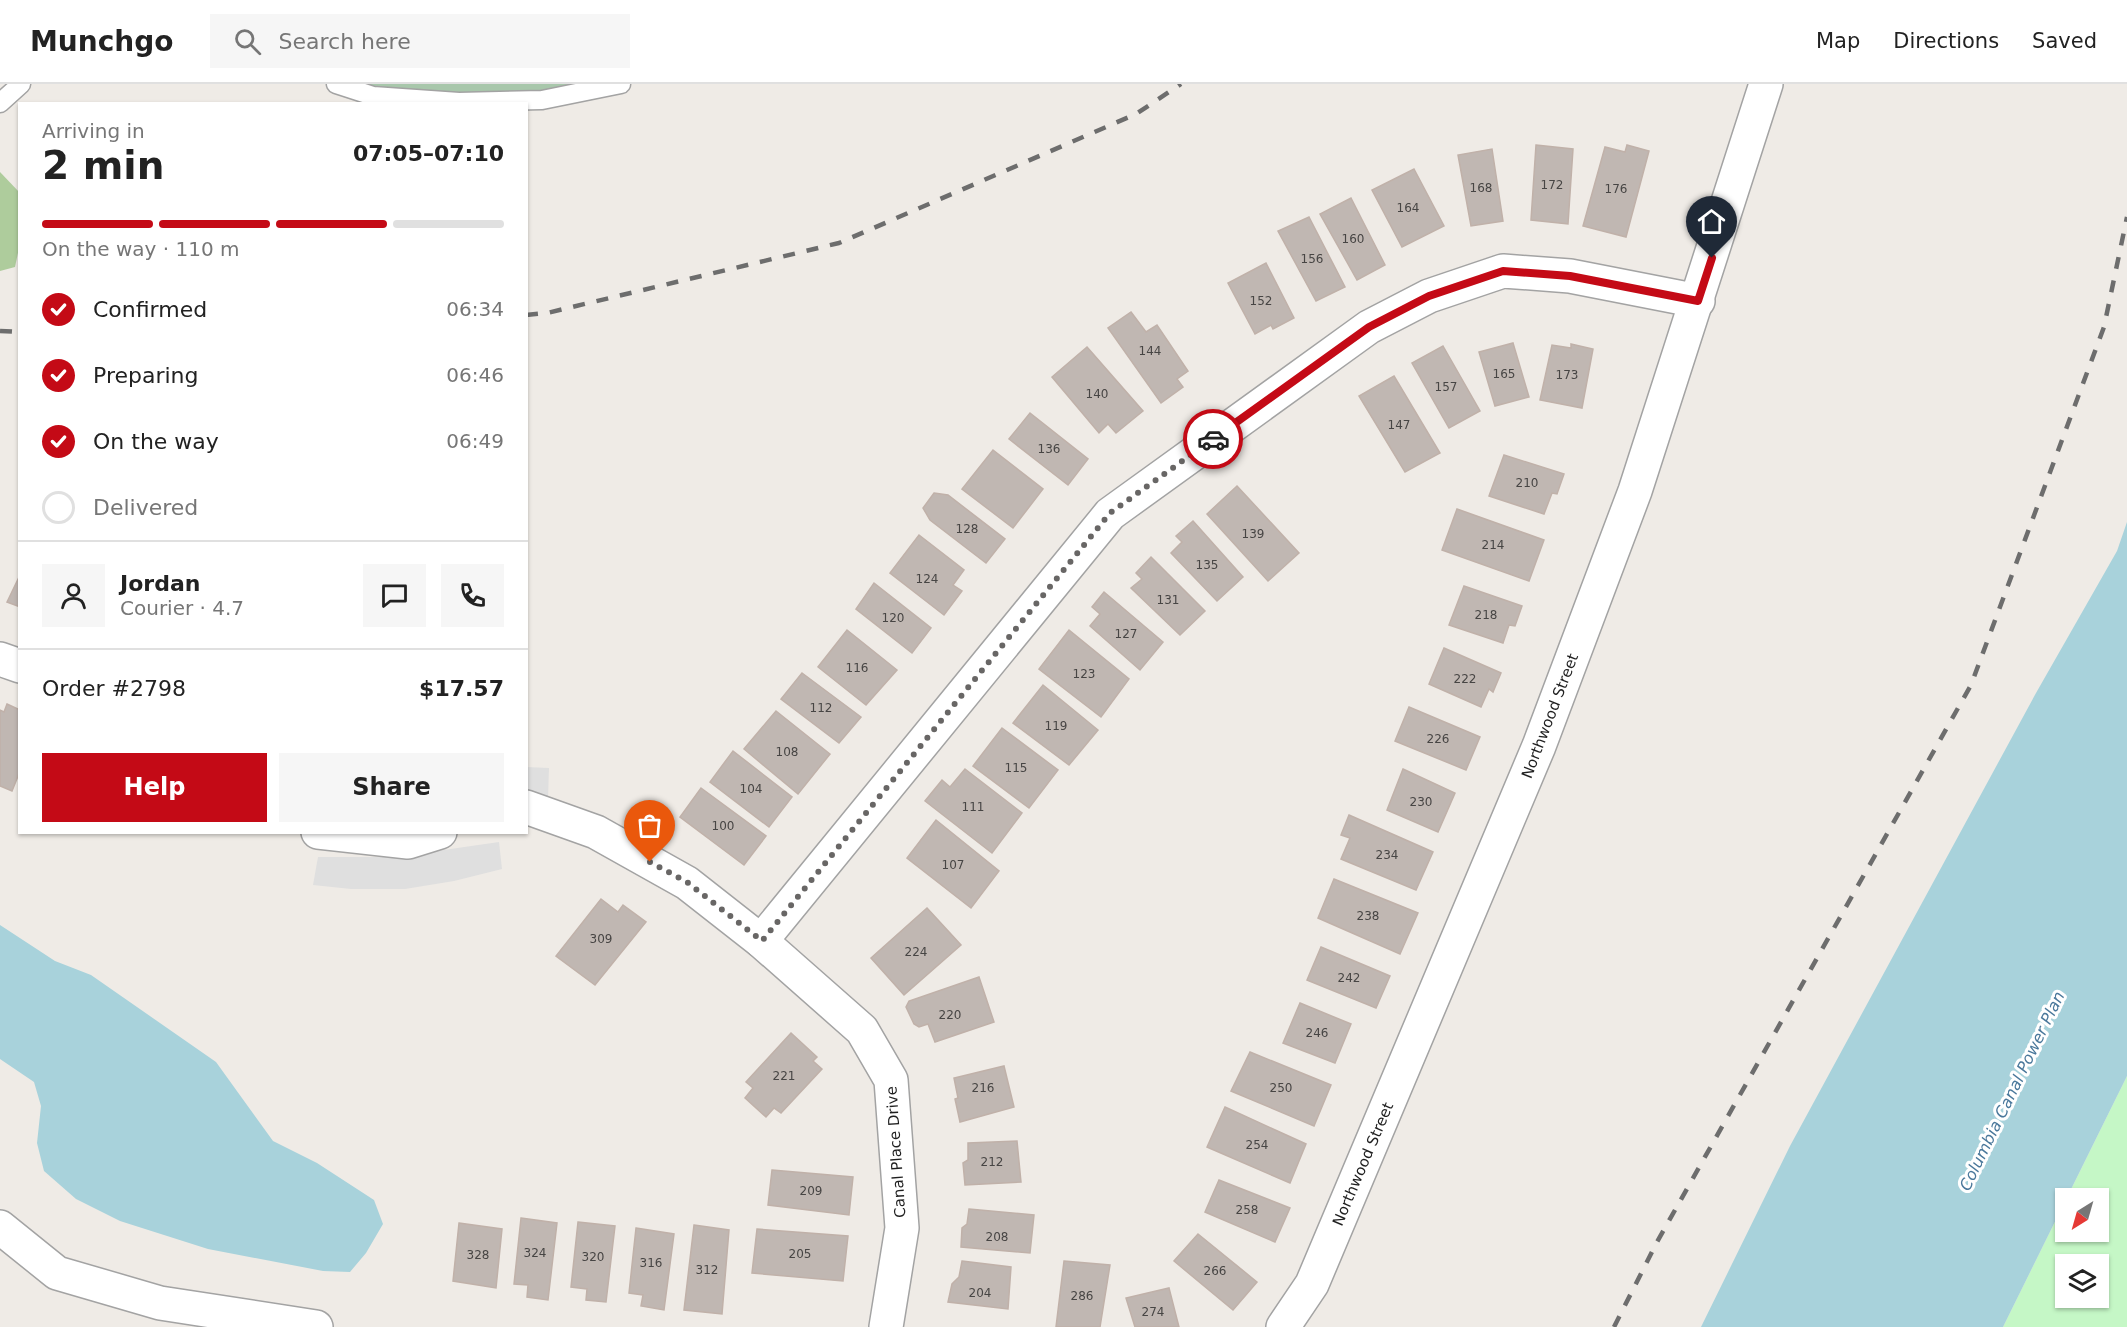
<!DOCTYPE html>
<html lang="en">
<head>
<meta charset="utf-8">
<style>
  body { margin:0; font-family:"DejaVu Sans",sans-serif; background:#f6f6f6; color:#222; height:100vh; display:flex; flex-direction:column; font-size:22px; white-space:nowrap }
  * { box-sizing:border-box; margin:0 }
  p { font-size:20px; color:#767676 }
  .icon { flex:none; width:33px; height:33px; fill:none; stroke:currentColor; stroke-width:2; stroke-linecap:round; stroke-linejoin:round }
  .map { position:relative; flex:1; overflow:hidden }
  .details { position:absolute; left:18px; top:18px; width:510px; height:732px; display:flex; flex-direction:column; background:#fff; border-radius:0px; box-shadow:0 2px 4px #0004 }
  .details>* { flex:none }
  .needle { width:39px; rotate:217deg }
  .fabs { position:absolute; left:2055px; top:1104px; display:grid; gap:12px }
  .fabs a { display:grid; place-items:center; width:54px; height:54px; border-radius:0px; background:#fff; box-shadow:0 2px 4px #0004; font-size:30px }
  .pin { position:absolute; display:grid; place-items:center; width:51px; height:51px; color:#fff; margin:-62px -26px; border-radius:50% 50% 50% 0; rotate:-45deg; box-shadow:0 0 6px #0007 }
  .pin .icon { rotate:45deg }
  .courier { position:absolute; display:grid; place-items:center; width:60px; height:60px; margin:-30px; border:4px solid #c40a16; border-radius:50%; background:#fff; color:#222; box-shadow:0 2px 8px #0007 }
  .overview em { font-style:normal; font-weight:700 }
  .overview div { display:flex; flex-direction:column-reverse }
  .overview { display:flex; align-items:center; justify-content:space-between; height:102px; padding:0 24px }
  h1 { font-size:39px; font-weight:700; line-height:45px }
  .bar { display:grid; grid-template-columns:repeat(4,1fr); gap:9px 6px; align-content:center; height:72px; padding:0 24px }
  .bar i { height:8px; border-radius:4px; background:#e0e0e0 }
  .bar .on { background:#c40a16 }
  .bar p { grid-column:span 4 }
  .line { display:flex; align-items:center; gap:15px; padding:0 24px; border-top:2px solid #e0e0e0 }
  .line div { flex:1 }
  .round { display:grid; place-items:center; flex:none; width:63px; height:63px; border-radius:0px; background:#f6f6f6 }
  ol { padding:0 24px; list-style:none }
  li { display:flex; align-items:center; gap:18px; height:66px }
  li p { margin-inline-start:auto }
  li .icon { padding:6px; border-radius:50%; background:#c40a16; color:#fff; stroke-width:4 }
  li:last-child { color:#767676 }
  li i { width:33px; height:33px; border:3px solid #e0e0e0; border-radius:50% }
  .cta { display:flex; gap:12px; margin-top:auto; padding:12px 24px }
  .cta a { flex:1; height:69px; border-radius:0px; background:#c40a16; color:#fff; font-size:24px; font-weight:700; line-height:69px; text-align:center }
  .cta a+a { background:#f6f6f6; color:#222 }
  header { display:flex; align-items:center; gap:36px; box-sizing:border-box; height:84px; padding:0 30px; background:#fff; border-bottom:2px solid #e0e0e0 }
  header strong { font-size:28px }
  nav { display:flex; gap:33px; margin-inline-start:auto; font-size:21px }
  .search { width:420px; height:54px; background:#f6f6f6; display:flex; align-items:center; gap:15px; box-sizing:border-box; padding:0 21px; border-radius:0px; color:#767676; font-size:22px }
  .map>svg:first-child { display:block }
  .forest { fill:#aecc9c }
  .cemetery { fill:#a8c7ab }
  .park { fill:#c5f7c6; fill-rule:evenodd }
  .parking { fill:#dfdfdf }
  .water { fill:#a8d2db }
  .building { fill:#c0b7b2; stroke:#c0b1a9; stroke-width:1.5 }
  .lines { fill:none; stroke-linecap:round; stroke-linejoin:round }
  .lane-casing { stroke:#a3a3a3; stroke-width:21 }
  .street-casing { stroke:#a3a3a3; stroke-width:36 }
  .lane { stroke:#fff; stroke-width:18 }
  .street { stroke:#fff; stroke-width:33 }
  .rail { stroke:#6d6d6d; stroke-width:4.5; stroke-dasharray:12 12; stroke-linecap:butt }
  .done { stroke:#686665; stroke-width:6; stroke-dasharray:0 10.8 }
  .route { stroke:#c40a16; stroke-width:8 }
  .labels { text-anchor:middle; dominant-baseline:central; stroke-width:6; stroke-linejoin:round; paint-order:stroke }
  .number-label { font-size:12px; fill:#474544 }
  .street-label { font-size:15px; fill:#1f1f1f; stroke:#fff }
  .water-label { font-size:16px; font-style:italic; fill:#4a789b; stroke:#fff }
</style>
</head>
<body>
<header>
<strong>Munchgo</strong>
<div class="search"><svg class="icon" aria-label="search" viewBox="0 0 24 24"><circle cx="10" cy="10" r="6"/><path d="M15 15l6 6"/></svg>Search here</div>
<nav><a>Map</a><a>Directions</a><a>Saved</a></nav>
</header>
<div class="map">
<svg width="2127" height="1243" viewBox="0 0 2127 1243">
  <rect width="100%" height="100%" fill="#efebe6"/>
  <polygon class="forest" points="0,88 20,109 19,164 15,183 0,187"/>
  <polygon class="cemetery" points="336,0 621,0 459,18"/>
  <path class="park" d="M2127 992V1243H2003ZM2066 1114H2098V1148H2066ZM2066 1180H2098V1214H2066Z"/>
  <g class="parking">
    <polygon points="526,683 549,684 548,715 527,715"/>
    <polygon points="499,758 502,785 454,797 405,805 351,805 313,801 318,773 395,773"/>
  </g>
  <g class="water">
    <polygon points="2127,438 2127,992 2003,1243 1701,1243 1790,1062 2036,609 2117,467"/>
    <polygon points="0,841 55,877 91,891 216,978 273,1057 317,1079 374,1116 383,1140 366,1169 350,1188 323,1187 208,1165 120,1137 76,1115 44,1087 37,1059 41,1022 34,998 0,975"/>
  </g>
  <g class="building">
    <polygon points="1536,61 1573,65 1568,140 1531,136"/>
    <polygon points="1627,61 1649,67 1626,153 1583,142 1605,63 1625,68"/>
    <polygon points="1492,65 1503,137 1471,142 1458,71"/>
    <polygon points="1414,85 1444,142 1402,163 1372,106"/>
    <polygon points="1351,114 1385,181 1357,196 1320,130"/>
    <polygon points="1309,133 1345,203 1316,217 1278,147"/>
    <polygon points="1266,179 1294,234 1273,245 1271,241 1255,250 1228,199"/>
    <polygon points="1131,228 1146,248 1157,241 1188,287 1177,295 1183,303 1161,319 1108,244"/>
    <polygon points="1513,259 1529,313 1495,322 1479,268"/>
    <polygon points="1571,260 1593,265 1582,324 1540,316 1552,261 1571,264"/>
    <polygon points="1443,262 1480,327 1449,344 1412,279"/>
    <polygon points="1087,263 1143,327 1116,349 1108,340 1099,349 1052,293"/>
    <polygon points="1394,292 1440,369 1405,388 1359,312"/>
    <polygon points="1030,329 1088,375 1068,401 1009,355"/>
    <polygon points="993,366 1043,405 1013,444 962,405"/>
    <polygon points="1504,371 1564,390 1557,410 1552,409 1544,430 1489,412"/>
    <polygon points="1237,402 1299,469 1268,497 1207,430"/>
    <polygon points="934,409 948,411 1005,455 986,479 930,436 923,424"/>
    <polygon points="1457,425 1544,456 1529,497 1442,466"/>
    <polygon points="1193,437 1243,493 1217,517 1171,469 1182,458 1176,452"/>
    <polygon points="919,451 964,486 953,501 962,507 944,531 890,489"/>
    <polygon points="1151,473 1205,527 1180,551 1131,504 1142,495 1136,489"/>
    <polygon points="20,491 20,523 7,518"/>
    <polygon points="874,499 931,544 912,569 856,525"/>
    <polygon points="1464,502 1522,522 1515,542 1509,541 1503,559 1449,541"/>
    <polygon points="1104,508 1163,558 1140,586 1090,542 1100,530 1092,523"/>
    <polygon points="847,546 897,586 866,621 818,583"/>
    <polygon points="1069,546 1129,595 1101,633 1039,585"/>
    <polygon points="1444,564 1501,589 1493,608 1489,605 1481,623 1429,600"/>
    <polygon points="802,589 861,633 839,659 781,615"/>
    <polygon points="1043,601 1098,646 1069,681 1013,639"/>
    <polygon points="7,620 20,626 20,687 12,707 0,702 0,626 4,628"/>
    <polygon points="1409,623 1480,653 1466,686 1395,657"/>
    <polygon points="776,627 830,670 798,710 744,665"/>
    <polygon points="1002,644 1058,686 1029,724 973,682"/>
    <polygon points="733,667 792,713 769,743 710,698"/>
    <polygon points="965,685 1022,729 992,769 925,717 942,696 950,703"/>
    <polygon points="1403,685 1455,709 1438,748 1387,726"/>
    <polygon points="701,704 766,752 744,781 680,733"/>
    <polygon points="1349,731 1433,768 1416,806 1341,775 1350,754 1341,751"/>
    <polygon points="936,736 999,787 971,824 907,774"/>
    <polygon points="1334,795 1418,829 1400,870 1318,834"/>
    <polygon points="601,815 618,828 623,821 646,838 595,901 556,872"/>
    <polygon points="927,824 961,861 904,911 871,874"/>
    <polygon points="1321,863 1390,892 1376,924 1307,896"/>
    <polygon points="979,893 994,938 935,958 928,940 919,943 914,940 906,923 909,917"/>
    <polygon points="1300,919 1351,940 1335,979 1283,959"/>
    <polygon points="791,949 817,973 813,977 822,985 781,1029 774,1024 766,1033 745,1014 753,1004 746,998"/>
    <polygon points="1250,968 1331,1001 1314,1042 1231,1007"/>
    <polygon points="1004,982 1014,1023 960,1038 955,1015 958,1014 954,994"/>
    <polygon points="1225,1023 1306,1060 1290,1099 1207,1063"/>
    <polygon points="1017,1057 1021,1098 965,1101 963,1079 968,1076 968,1059"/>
    <polygon points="772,1086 853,1093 849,1131 768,1121"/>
    <polygon points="1219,1096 1290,1124 1275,1158 1205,1128"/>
    <polygon points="969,1125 1034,1131 1030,1169 961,1163 962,1144 967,1140"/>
    <polygon points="521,1134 557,1139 548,1216 527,1213 528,1201 514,1200"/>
    <polygon points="578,1138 615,1142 606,1218 586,1216 587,1205 571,1203"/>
    <polygon points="459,1139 502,1145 496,1204 453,1197"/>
    <polygon points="694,1141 729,1146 722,1230 684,1226"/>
    <polygon points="636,1144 674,1150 664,1226 641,1222 643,1211 629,1209"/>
    <polygon points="757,1145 848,1152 843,1197 752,1189"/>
    <polygon points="1198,1150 1257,1198 1233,1226 1174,1177"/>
    <polygon points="962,1177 1011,1183 1008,1225 948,1218 952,1200 959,1193"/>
    <polygon points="1064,1177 1110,1181 1100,1243 1056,1243"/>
    <polygon points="1169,1204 1179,1243 1135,1243 1126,1214"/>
  </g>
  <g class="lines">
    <defs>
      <g id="lane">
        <polyline points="336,0 373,12 459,18 542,16 621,0"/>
        <polyline points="0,19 21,0"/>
      </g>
      <g id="street">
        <polyline points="0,575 20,582"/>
        <polyline points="526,723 596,748 687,799 761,857 862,946 891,996 902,1144 886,1243"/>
        <polyline points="318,748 408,758 440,748"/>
        <polyline points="761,857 1110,430 1369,243 1429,212 1503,187 1570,192 1698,217"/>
        <polyline points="0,1143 57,1189 160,1219 316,1243"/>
        <polyline points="1283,1243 1312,1200 1539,662 1635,407 1766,0"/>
      </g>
    </defs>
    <use href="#lane" class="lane-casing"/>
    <use href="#street" class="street-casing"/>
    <use href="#lane" class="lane"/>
    <use href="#street" class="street"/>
    <g class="rail">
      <polyline points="526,231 547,229 839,159 1136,30 1181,0"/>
      <polyline points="0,247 20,248"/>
      <polyline points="1614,1243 1657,1158 1971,601 2104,243 2127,133"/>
    </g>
  </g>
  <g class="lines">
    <polyline class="done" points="650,778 687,798 762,857 1110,429 1213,355"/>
    <polyline class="route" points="1213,355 1369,243 1429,212 1503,187 1570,192 1698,217 1712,174"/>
  </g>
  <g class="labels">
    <g class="number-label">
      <text x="1552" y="101">172</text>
      <text x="1481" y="104">168</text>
      <text x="1616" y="105">176</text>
      <text x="1408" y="124">164</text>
      <text x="1353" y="155">160</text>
      <text x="1312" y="175">156</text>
      <text x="1261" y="217">152</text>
      <text x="1150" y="267">144</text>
      <text x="1504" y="290">165</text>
      <text x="1567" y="291">173</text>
      <text x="1446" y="303">157</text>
      <text x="1097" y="310">140</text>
      <text x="1399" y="341">147</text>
      <text x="1049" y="365">136</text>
      <text x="1527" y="399">210</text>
      <text x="967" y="445">128</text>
      <text x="1253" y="450">139</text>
      <text x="1493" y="461">214</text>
      <text x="1207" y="481">135</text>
      <text x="927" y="495">124</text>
      <text x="1168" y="516">131</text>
      <text x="1486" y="531">218</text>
      <text x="893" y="534">120</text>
      <text x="1126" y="550">127</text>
      <text x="857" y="584">116</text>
      <text x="1084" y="590">123</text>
      <text x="1465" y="595">222</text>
      <text x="821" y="624">112</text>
      <text x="1056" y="642">119</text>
      <text x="1438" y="655">226</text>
      <text x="787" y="668">108</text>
      <text x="1016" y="684">115</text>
      <text x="751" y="705">104</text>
      <text x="1421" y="718">230</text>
      <text x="973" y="723">111</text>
      <text x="723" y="742">100</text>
      <text x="1387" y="771">234</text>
      <text x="953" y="781">107</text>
      <text x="1368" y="832">238</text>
      <text x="601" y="855">309</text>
      <text x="916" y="868">224</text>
      <text x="1349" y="894">242</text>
      <text x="950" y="931">220</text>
      <text x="1317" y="949">246</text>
      <text x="784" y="992">221</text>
      <text x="983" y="1004">216</text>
      <text x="1281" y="1004">250</text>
      <text x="1257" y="1061">254</text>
      <text x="992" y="1078">212</text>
      <text x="811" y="1107">209</text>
      <text x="1247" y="1126">258</text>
      <text x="997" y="1153">208</text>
      <text x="535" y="1169">324</text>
      <text x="800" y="1170">205</text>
      <text x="478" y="1171">328</text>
      <text x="593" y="1173">320</text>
      <text x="651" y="1179">316</text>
      <text x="707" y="1186">312</text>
      <text x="1215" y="1187">266</text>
      <text x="980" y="1209">204</text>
      <text x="1082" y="1212">286</text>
      <text x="1153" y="1228">274</text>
    </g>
    <g class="street-label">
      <text transform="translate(1550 632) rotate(-69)">Northwood Street</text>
      <text transform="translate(896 1068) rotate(-94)">Canal Place Drive</text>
      <text transform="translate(1363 1080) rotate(-67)">Northwood Street</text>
    </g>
    <g class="water-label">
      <text transform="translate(2012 1007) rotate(-64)">Columbia Canal Power Plan</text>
    </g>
  </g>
</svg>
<div class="fabs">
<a><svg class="needle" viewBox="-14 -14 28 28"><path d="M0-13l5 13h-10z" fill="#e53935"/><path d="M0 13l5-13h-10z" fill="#767676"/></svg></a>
<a><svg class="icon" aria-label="layers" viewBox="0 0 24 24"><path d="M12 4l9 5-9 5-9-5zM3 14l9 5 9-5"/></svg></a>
</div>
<div class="pin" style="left:650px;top:778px;background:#ea580c"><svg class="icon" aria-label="bag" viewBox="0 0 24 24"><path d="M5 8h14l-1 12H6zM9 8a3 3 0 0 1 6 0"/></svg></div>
<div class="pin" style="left:1712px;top:174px;background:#1f2937"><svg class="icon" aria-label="home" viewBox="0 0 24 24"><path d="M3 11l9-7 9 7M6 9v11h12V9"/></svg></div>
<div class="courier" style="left:1213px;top:355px"><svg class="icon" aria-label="car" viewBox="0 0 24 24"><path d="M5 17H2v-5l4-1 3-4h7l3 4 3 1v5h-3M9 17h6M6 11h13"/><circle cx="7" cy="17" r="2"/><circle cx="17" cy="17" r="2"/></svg></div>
<section class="details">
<div class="overview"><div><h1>2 min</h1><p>Arriving in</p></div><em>07:05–07:10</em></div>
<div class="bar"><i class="on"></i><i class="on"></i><i class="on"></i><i></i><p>On the way · 110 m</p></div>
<ol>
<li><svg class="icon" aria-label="check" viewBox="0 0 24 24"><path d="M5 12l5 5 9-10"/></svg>Confirmed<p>06:34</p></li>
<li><svg class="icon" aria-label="check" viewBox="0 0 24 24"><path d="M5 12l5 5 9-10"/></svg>Preparing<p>06:46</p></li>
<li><svg class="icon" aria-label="check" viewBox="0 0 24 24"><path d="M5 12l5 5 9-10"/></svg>On the way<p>06:49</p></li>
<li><i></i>Delivered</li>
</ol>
<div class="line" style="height:108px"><a class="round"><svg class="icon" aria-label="person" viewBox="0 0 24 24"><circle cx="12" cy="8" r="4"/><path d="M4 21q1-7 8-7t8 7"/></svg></a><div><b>Jordan</b><p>Courier · 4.7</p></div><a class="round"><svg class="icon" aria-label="chat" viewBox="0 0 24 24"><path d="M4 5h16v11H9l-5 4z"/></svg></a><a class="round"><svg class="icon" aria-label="phone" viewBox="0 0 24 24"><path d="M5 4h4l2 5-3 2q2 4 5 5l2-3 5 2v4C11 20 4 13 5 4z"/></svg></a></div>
<div class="line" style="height:78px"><div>Order #2798</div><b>$17.57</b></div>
<div class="cta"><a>Help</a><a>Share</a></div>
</section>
</div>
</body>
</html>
